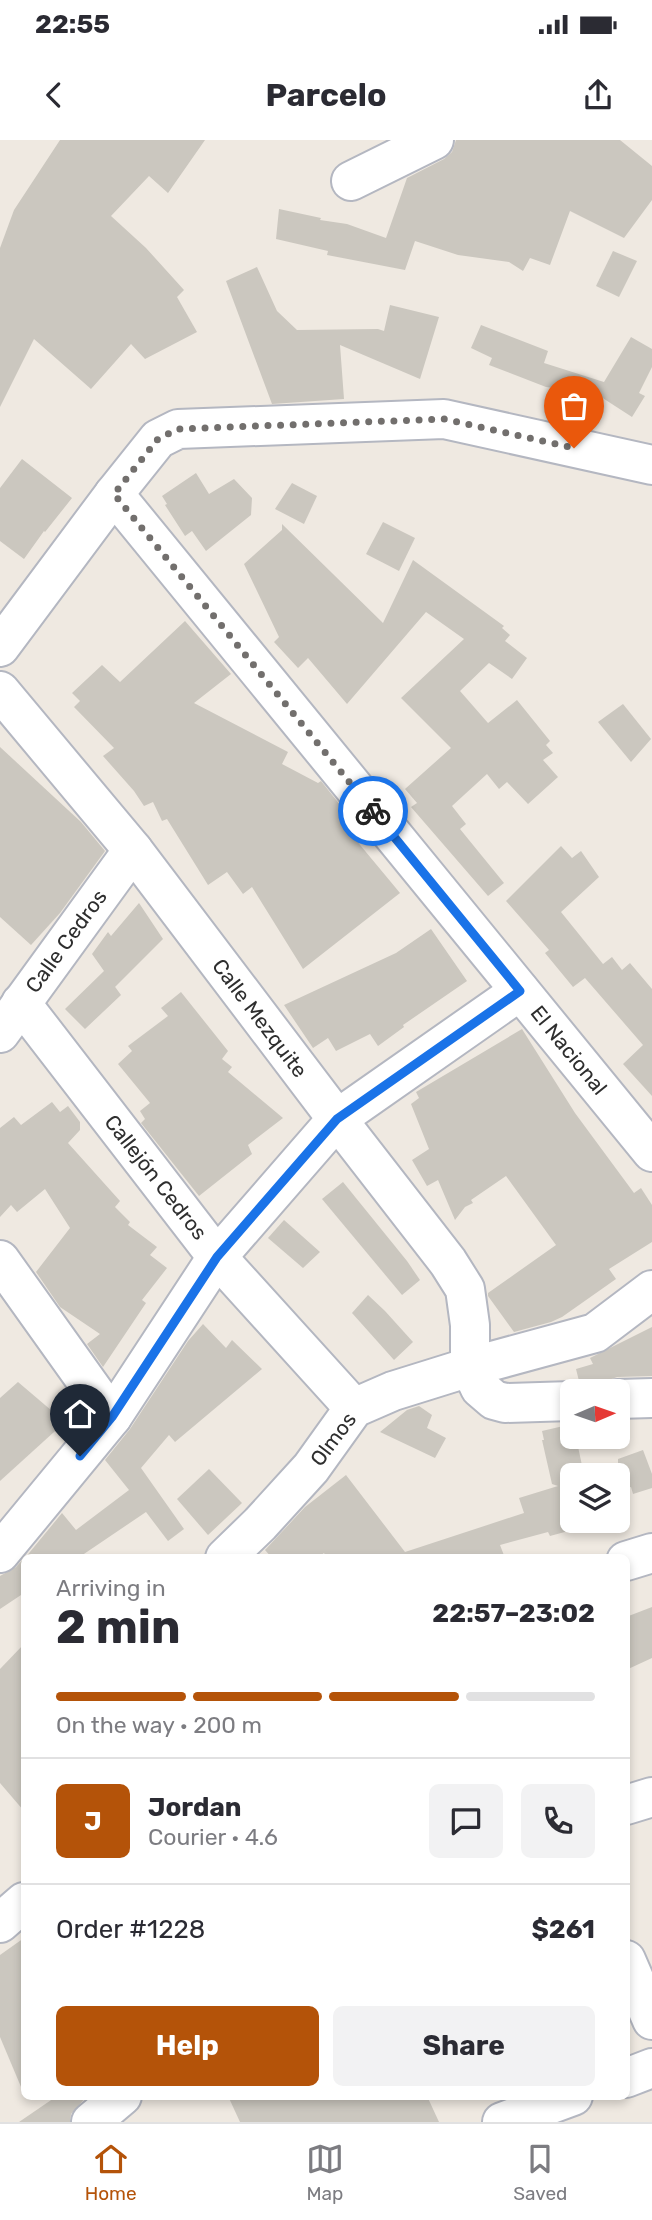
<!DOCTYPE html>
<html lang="en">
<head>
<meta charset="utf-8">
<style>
  body { margin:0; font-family:Rubik,sans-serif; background:#f2f2f3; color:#2b2b33; height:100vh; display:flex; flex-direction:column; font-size:26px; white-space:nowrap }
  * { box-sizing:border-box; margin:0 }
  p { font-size:23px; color:#7c7c81 }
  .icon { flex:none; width:38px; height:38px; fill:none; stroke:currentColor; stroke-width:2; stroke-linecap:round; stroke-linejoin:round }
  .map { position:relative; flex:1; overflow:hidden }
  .details { position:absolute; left:21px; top:1414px; width:609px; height:546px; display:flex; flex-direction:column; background:#fff; border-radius:10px; box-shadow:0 4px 10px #0003 }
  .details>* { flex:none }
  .needle { width:46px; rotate:88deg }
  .tools { position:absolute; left:560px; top:1239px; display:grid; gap:14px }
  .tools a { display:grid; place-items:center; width:70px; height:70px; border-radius:10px; background:#fff; box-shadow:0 4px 10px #0003; font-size:35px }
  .pin { position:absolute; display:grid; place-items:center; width:60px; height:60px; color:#fff; margin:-72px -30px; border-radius:50% 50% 50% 0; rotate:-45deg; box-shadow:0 0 7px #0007 }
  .pin .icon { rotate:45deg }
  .courier { position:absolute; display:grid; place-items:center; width:70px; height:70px; margin:-35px; border:5px solid #1a73e8; border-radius:50%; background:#fff; color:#222; box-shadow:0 2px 9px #0007 }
  .head em { font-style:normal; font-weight:700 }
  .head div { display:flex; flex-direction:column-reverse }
  .head { display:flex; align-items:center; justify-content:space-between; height:119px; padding:0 35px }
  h1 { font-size:46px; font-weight:700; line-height:52px }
  .bar { display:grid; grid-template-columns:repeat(4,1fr); gap:10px 7px; align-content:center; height:84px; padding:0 35px }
  .bar i { height:9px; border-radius:5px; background:#e1e1e2 }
  .bar .selected { background:#b45309 }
  .bar p { grid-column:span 4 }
  .line { display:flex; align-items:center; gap:18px; padding:0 35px; border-top:2px solid #e1e1e2 }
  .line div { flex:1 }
  .round { display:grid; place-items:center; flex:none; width:74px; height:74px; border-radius:10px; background:#f2f2f3 }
  .action { display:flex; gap:14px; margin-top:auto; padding:14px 35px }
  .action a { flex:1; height:80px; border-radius:10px; background:#b45309; color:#fff; font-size:28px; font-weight:700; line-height:80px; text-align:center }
  .action a+a { background:#f2f2f3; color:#2b2b33 }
  .status { display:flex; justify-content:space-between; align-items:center; height:49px; padding:0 35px; background:#fff; direction:ltr }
  .status svg { height:19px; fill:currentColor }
  header { display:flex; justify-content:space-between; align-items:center; height:91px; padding:0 35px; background:#fff; font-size:32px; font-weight:700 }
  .tab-bar { display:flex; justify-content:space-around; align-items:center; height:98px; border-top:2px solid #e1e1e2; background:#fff; font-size:19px; color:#7c7c81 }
  .tab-bar a { display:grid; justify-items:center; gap:4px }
  .tab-bar .selected { color:#b45309 }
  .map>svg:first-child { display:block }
  .building { fill:#cbc7bf }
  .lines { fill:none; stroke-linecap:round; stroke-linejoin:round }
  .minor-casing { stroke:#b4b7c1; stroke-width:42 }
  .minor { stroke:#fff; stroke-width:38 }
  .done { stroke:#726f6d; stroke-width:7; stroke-dasharray:0 12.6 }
  .route { stroke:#1a73e8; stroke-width:9 }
  .labels { text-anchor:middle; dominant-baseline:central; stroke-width:6; stroke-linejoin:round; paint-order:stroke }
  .street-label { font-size:21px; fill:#2e2e2e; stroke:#fff }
</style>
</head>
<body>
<div class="status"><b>22:55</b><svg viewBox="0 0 49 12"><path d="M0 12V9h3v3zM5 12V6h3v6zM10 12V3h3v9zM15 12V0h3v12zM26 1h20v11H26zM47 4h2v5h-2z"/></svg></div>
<header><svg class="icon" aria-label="back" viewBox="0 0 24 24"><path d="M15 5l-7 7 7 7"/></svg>Parcelo<svg class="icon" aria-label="share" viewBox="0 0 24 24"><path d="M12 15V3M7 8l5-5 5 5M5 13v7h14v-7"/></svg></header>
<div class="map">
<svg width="652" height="1982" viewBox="0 0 652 1982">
  <rect width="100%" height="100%" fill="#efe9e1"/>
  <g class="building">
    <polygon points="60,0 205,0 168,53 149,36 111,76 146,108 184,150 177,157 197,192 145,219 131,204 91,249 34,199 0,267 0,108 14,70"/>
    <polygon points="456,0 620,0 652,26 652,60 624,98 570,71 550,125 530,118 523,131 509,122 458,115 415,101 405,130 327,115 328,111 276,99 279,69 321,78 320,80 347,84 386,98 407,38 444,19 452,12"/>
    <polygon points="613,111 637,121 619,157 596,146"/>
    <polygon points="257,127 277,171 297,190 378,189 384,191 390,165 439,177 420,239 340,205 344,259 272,264 226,141"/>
    <polygon points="481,185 548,211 544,223 604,242 631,197 652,209 652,227 639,253 645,256 632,277 598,255 593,255 581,281 551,267 560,249 546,247 489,225 492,218 471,208"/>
    <polygon points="22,319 72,358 45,392 44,391 24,419 0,401 0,348"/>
    <polygon points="196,333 209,354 234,339 252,358 251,375 206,411 192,391 185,396 165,365 167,364 162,356"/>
    <polygon points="292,343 317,356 304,384 275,369"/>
    <polygon points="383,382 415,398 399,431 366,414"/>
    <polygon points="282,384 383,483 413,420 504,486 502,488 510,495 505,501 527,518 512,539 489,523 460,551 488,583 517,560 550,601 546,605 553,613 543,620 558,637 528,664 507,642 499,649 487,634 452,666 466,684 460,689 504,743 488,756 411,667 417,663 405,649 451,608 401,558 464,499 426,472 347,564 308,518 298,528 274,502 279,497 244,424 282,390"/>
    <polygon points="185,481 231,534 194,563 288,612 282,624 318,643 321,641 349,676 341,682 400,753 303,829 252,747 243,754 227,732 208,745 167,679 162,681 153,662 144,666 134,651 103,616 114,608 74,567 80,561 72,553 102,525 120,542"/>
    <polygon points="623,564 651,599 631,622 598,582"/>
    <polygon points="0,607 81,682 105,711 60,773 31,805 0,777"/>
    <polygon points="561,706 572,718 581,711 599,737 561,772 603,824 612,817 622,830 630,823 652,849 652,956 623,924 643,905 585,838 573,847 545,813 549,810 506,761"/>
    <polygon points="139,763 163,799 115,847 105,833 121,855 85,889 65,869 104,831 92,814 108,792 111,796"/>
    <polygon points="431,789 467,841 403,885 404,887 378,906 370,894 336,911 328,898 313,908 284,865 396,813"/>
    <polygon points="181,852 228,911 222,919 232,927 228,932 283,978 248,1005 252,1014 199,1056 141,983 145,979 140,971 150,963 118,924 132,911 128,906 168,876 161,868"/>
    <polygon points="522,889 575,973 634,1053 641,1048 652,1065 652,1102 609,1129 616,1139 562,1177 551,1182 514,1192 488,1156 488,1153 556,1105 506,1036 471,1060 473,1063 465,1067 455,1080 438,1040 427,1046 412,1020 429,1009 411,964 419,958 416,952"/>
    <polygon points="52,962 60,972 68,966 80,982 80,990 68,1003 120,1061 115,1067 130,1082 128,1085 157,1107 150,1115 167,1128 142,1160 146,1163 103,1227 87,1204 100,1194 60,1167 36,1132 70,1088 45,1049 17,1072 11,1065 0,1077 0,988 14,977 21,985"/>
    <polygon points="343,1042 407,1121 420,1140 402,1155 322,1059"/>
    <polygon points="284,1080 320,1112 303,1128 268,1098"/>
    <polygon points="368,1155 385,1171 413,1202 394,1220 352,1173"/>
    <polygon points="203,1184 226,1208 232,1200 262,1229 175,1302 169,1295 141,1328 184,1389 168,1401 146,1372 78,1418 25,1418 62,1373 76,1390 129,1350 105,1320 130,1289 188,1201"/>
    <polygon points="652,1187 652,1236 617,1237 606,1241 598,1251 591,1251 579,1241 576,1229 593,1224 590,1218"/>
    <polygon points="18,1242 65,1282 0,1341 0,1258"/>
    <polygon points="419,1266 432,1275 427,1288 446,1298 435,1318 380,1292 407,1270"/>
    <polygon points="572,1284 572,1297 576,1297 584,1335 572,1335 572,1390 550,1396 548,1392 500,1405 505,1418 327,1418 324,1413 317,1418 272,1418 265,1410 305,1367 346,1335 405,1412 524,1373 519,1358 558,1346 552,1344 542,1300 544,1300 542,1291"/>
    <polygon points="643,1310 652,1334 652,1348 633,1354 631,1347 618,1351 618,1319"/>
    <polygon points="209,1329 242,1363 208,1395 177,1359"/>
    <polygon points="24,1418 24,1453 0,1469 0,1436 16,1427"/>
    <polygon points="652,1467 652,1518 626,1530 626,1477"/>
    <polygon points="24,1504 24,1671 0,1643 0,1529"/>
    <polygon points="24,1798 24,1954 0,1897 0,1815"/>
    <polygon points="57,1956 87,1956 71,1974 70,1982 19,1982"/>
    <polygon points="228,1956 427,1956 439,1982 240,1982"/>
  </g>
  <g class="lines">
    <defs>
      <g id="minor">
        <polyline points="351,41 434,0"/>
        <polyline points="114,354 652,1012"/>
        <polyline points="0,507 114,354 158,299 178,289 444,279 652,325"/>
        <polyline points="0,551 133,710 337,979 448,1122 465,1149 470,1185 470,1227 480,1248 494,1260 505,1263 572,1261"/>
        <polyline points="21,863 217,1117 354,1268"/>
        <polyline points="0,893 133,710"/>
        <polyline points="0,1120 112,1277"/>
        <polyline points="618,1259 652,1258"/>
        <polyline points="0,1413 112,1277 217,1117 337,979 520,851"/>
        <polyline points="225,1418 260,1384 311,1328 354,1268 393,1251 470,1227 595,1193 652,1150"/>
        <polyline points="626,1421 652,1413"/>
        <polyline points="626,1665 652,1657"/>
        <polyline points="0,1783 24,1762"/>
        <polyline points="626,1820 652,1880"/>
        <polyline points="626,1938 652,1928"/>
        <polyline points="91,1982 122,1956"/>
        <polyline points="502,1982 573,1956"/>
      </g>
    </defs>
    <use href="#minor" class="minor-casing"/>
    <use href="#minor" class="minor"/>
  </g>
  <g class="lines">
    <polyline class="done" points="373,671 114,354 158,299 178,289 444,279 574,308"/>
    <polyline class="route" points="80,1316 112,1277 217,1117 337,979 520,851 373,671"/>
  </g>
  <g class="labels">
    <g class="street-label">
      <text transform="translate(66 801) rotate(-54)">Calle Cedros</text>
      <text transform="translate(260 878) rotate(53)">Calle Mezquite</text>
      <text transform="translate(569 910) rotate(51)">El Nacional</text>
      <text transform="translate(156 1037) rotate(52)">Callejón Cedros</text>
      <text transform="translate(333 1299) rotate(-53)">Olmos</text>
    </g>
  </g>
</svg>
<div class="tools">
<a><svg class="needle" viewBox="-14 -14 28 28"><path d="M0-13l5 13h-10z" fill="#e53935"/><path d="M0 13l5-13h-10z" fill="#7c7c81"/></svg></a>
<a><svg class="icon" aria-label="layers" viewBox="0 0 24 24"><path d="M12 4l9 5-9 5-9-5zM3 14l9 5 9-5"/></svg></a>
</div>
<div class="pin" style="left:574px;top:308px;background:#ea580c"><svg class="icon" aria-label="bag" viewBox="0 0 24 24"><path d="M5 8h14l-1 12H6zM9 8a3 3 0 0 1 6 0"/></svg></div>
<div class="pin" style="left:80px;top:1316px;background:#1f2937"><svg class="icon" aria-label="home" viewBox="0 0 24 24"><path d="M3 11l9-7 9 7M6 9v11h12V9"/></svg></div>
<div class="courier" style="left:373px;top:671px"><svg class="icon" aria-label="bike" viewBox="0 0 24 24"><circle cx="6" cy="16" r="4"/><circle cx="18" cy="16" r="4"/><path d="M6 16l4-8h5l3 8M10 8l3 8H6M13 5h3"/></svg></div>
<section class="details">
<div class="head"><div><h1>2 min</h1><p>Arriving in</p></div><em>22:57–23:02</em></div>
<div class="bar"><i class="selected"></i><i class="selected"></i><i class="selected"></i><i></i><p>On the way · 200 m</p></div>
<div class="line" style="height:126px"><b class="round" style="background:#b45309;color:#fff">J</b><div><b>Jordan</b><p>Courier · 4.6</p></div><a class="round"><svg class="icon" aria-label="chat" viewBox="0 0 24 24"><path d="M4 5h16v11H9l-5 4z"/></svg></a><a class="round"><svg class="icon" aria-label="phone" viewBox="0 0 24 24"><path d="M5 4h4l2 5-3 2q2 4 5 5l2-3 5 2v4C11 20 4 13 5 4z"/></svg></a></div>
<div class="line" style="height:91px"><div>Order #1228</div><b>$261</b></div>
<div class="action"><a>Help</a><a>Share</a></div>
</section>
</div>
<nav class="tab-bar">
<a class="selected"><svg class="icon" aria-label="home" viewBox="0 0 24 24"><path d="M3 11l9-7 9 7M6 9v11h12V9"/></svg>Home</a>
<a><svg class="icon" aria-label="map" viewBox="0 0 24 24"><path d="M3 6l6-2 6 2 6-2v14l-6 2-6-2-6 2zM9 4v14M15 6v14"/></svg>Map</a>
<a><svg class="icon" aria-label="saved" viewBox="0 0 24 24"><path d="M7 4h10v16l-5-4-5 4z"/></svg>Saved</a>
</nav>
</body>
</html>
